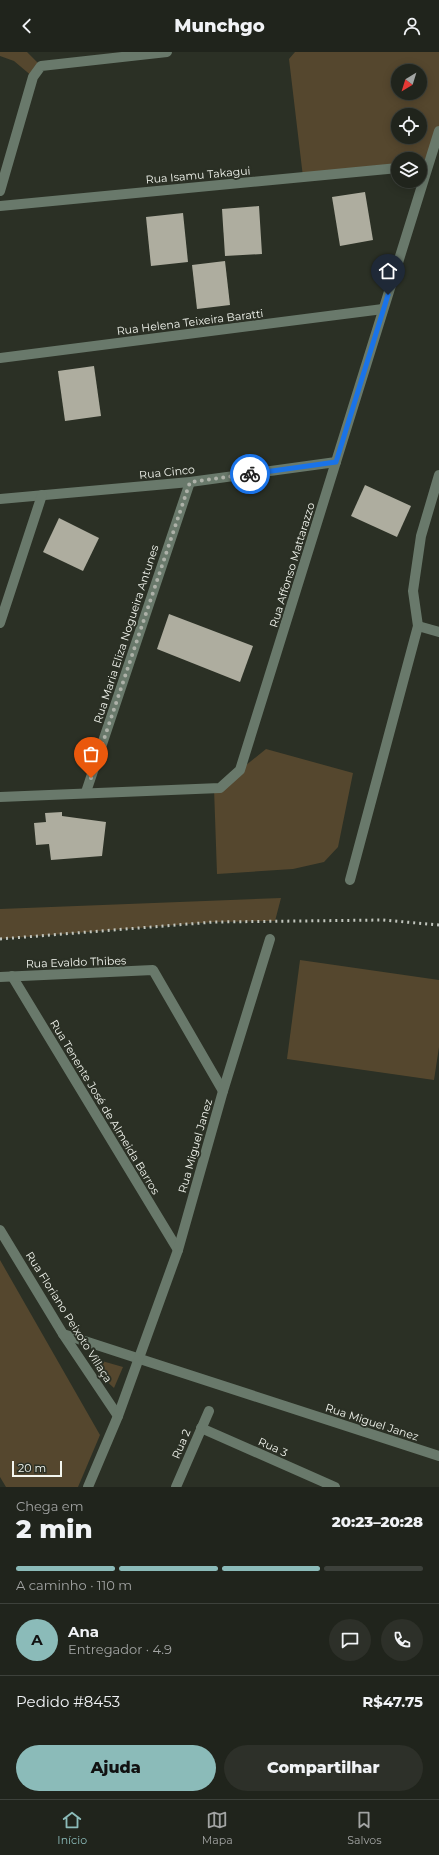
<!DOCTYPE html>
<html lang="pt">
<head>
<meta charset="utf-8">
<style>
  body { margin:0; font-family:Montserrat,sans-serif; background:#2d3029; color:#f1f3f6; height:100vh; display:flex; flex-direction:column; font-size:15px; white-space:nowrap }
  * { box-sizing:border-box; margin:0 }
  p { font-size:13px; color:#a2a4a3 }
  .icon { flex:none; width:22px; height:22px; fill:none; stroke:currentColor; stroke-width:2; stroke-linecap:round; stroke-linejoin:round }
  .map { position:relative; height:1435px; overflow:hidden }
  .sheet { display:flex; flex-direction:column; background:#20241c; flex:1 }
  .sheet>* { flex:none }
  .needle { width:26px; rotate:218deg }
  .controls { position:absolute; left:391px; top:12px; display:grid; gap:8px }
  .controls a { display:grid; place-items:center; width:36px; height:36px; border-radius:50%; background:#20241c; box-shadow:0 2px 10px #0003,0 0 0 1px #3d413b; font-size:20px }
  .scale { position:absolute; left:12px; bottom:10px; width:50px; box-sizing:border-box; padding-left:4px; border:2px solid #f3f6ef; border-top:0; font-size:11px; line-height:14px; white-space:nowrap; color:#f3f6ef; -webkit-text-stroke:3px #2b3025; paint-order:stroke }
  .pin { position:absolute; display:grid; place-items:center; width:34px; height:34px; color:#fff; margin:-41px -17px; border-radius:50% 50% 50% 0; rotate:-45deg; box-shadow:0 0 4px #0007 }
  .pin .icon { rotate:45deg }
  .courier { position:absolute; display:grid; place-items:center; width:40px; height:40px; margin:-20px; border:3px solid #1a73e8; border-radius:50%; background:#fff; color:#222; box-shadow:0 1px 5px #0007 }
  .headline em { font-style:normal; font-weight:800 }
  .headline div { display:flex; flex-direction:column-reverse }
  .headline { display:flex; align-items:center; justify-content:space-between; height:68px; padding:0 16px }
  h1 { font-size:26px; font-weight:800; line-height:30px }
  .bar { display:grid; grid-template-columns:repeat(4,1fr); gap:6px 4px; align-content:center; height:48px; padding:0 16px }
  .bar i { height:5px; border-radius:3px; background:#3d413b }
  .bar .active { background:#8bbbb9 }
  .bar p { grid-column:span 4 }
  .line { display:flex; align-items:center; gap:10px; padding:0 16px; border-top:1px solid #3d413b }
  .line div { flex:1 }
  .round { display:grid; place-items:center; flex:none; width:42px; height:42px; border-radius:21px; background:#2d3029 }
  .primary-button { display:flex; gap:8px; margin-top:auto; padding:8px 16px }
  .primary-button a { flex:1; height:46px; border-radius:24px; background:#8bbbb9; color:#111; font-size:16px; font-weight:800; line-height:46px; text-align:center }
  .primary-button a+a { background:#2d3029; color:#f1f3f6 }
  header { display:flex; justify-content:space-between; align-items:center; height:52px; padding:0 16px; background:#20241c; font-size:18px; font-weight:800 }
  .dock { display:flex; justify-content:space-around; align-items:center; height:56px; border-top:1px solid #3d413b; background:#20241c; font-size:11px; color:#a2a4a3 }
  .dock a { display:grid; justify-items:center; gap:2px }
  .dock .active { color:#8bbbb9 }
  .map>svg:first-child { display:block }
  .green { fill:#55472e; fill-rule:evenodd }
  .building { fill:#aead9f }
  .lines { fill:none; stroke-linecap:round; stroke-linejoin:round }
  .minor { stroke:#69796b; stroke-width:10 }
  .rail { stroke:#c1c5bd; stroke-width:3; stroke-dasharray:2 4; stroke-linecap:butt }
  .done { stroke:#adb1a8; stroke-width:4; stroke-dasharray:0 7.2 }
  .route { stroke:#1a73e8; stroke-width:5 }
  .labels { text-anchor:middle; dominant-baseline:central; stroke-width:4; stroke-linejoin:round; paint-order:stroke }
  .street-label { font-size:11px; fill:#f3f6ef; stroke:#2b3025 }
</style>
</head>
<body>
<header><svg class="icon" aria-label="back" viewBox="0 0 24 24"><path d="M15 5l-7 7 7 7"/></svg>Munchgo<svg class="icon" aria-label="person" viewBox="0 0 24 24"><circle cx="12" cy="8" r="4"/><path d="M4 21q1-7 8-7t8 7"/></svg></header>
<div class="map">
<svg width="439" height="1435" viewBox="0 0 439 1435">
  <rect width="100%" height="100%" fill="#2b3025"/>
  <g class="green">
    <polygon points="0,0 27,0 41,14 33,25 14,9 0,4"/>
    <path d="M295 0H439V79L428 114H420V107H398V116L303 125 289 7ZM398 19H420V41H398ZM398 63H420V85H398Z"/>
    <polygon points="266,697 353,721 338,795 324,810 293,817 217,822 214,736 240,718"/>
    <polygon points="281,846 275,869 214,870 0,887 0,857"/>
    <polygon points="300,908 439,928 439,995 434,1028 287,1007"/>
    <polygon points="0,1208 100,1383 78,1435 6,1435 0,1425"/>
    <polygon points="102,1309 123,1315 114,1336 103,1326 95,1315"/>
  </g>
  <g class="building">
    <polygon points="365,140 373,188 340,194 332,145"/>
    <polygon points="259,154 262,202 225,204 222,157"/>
    <polygon points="183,161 188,210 151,214 146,165"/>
    <polygon points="225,209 230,253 197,257 192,213"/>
    <polygon points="94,314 101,364 65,369 58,319"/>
    <polygon points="365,433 411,454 397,485 351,464"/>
    <polygon points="59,466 99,486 83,519 43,500"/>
    <polygon points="169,562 253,594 240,630 157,597"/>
    <polygon points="62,760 62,764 106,770 102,804 51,808 49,792 36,793 34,771 46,770 45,761"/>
  </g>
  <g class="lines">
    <g class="minor">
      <polyline points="0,139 33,25 41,14 167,0"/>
      <polyline points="0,154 398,116"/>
      <polyline points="0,306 383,257"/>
      <polyline points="0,447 190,430 336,410"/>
      <polyline points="0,571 42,443"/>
      <polyline points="418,574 439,580"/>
      <polyline points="86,740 190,430"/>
      <polyline points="0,745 220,736 240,718 439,79"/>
      <polyline points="350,828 418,574 413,539 421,484 439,423"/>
      <polyline points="12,924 178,1198"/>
      <polyline points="0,925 153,918 223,1039"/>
      <polyline points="0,1178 63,1282 118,1364"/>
      <polyline points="63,1282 439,1404"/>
      <polyline points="201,1376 335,1435"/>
      <polyline points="88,1435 118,1364 178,1198 223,1039 270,887"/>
      <polyline points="176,1435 209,1359"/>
    </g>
    <polyline class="rail" points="0,887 214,870 383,868 439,873"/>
  </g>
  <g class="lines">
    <polyline class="done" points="91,726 190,430 250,422"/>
    <polyline class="route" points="250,422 336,410 388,243"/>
  </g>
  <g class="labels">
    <g class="street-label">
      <text transform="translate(198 123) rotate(-5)">Rua Isamu Takagui</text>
      <text transform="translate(190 270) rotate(-7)">Rua Helena Teixeira Baratti</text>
      <text transform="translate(167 420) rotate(-6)">Rua Cinco</text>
      <text transform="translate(292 513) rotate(-73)">Rua Affonso Mattarazzo</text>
      <text transform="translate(126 582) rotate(-72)">Rua Maria Eliza Nogueira Antunes</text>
      <text transform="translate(76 910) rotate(-2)">Rua Evaldo Thibes</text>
      <text transform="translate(105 1055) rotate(59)">Rua Tenente José de Almeida Barros</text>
      <text transform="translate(195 1094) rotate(-74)">Rua Miguel Janez</text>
      <text transform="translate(69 1265) rotate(58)">Rua Floriano Peixoto Villaça</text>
      <text transform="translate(372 1370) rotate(18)">Rua Miguel Janez</text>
      <text transform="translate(181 1392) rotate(-67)">Rua 2</text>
      <text transform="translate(273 1395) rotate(24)">Rua 3</text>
    </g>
  </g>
</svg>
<div class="controls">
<a><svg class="needle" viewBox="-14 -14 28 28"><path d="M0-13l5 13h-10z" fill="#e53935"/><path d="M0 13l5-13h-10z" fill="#a2a4a3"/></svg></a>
<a><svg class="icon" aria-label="locate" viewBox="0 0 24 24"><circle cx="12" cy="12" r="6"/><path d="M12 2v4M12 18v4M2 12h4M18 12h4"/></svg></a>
<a><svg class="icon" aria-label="layers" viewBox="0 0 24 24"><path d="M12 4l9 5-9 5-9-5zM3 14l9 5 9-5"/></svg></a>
</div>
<div class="scale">20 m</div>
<div class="pin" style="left:91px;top:726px;background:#ea580c"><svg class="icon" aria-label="bag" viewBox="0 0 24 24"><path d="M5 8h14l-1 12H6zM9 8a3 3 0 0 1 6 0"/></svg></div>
<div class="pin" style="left:388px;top:243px;background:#1f2937"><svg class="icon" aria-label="home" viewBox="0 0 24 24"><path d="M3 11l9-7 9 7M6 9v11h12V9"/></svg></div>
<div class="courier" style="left:250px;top:422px"><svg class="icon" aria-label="bike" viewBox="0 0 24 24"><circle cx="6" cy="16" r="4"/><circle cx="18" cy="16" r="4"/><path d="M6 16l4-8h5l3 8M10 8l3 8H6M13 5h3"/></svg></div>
</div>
<section class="sheet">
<div class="headline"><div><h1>2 min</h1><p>Chega em</p></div><em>20:23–20:28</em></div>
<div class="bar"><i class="active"></i><i class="active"></i><i class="active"></i><i></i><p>A caminho · 110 m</p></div>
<div class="line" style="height:72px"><b class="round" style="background:#8bbbb9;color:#111">A</b><div><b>Ana</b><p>Entregador · 4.9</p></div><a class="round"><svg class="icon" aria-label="chat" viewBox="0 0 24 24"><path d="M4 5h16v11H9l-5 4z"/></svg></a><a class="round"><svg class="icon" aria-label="phone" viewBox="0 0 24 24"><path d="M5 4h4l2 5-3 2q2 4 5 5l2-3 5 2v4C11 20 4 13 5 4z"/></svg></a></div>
<div class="line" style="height:52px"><div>Pedido #8453</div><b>R$47.75</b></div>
<div class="primary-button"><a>Ajuda</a><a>Compartilhar</a></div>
</section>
<nav class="dock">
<a class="active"><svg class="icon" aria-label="home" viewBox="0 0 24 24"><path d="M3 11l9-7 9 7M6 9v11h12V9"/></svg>Início</a>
<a><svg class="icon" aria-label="map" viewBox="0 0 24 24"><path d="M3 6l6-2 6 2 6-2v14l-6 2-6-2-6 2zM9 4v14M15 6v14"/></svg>Mapa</a>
<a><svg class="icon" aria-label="saved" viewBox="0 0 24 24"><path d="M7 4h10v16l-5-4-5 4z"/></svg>Salvos</a>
</nav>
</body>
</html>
